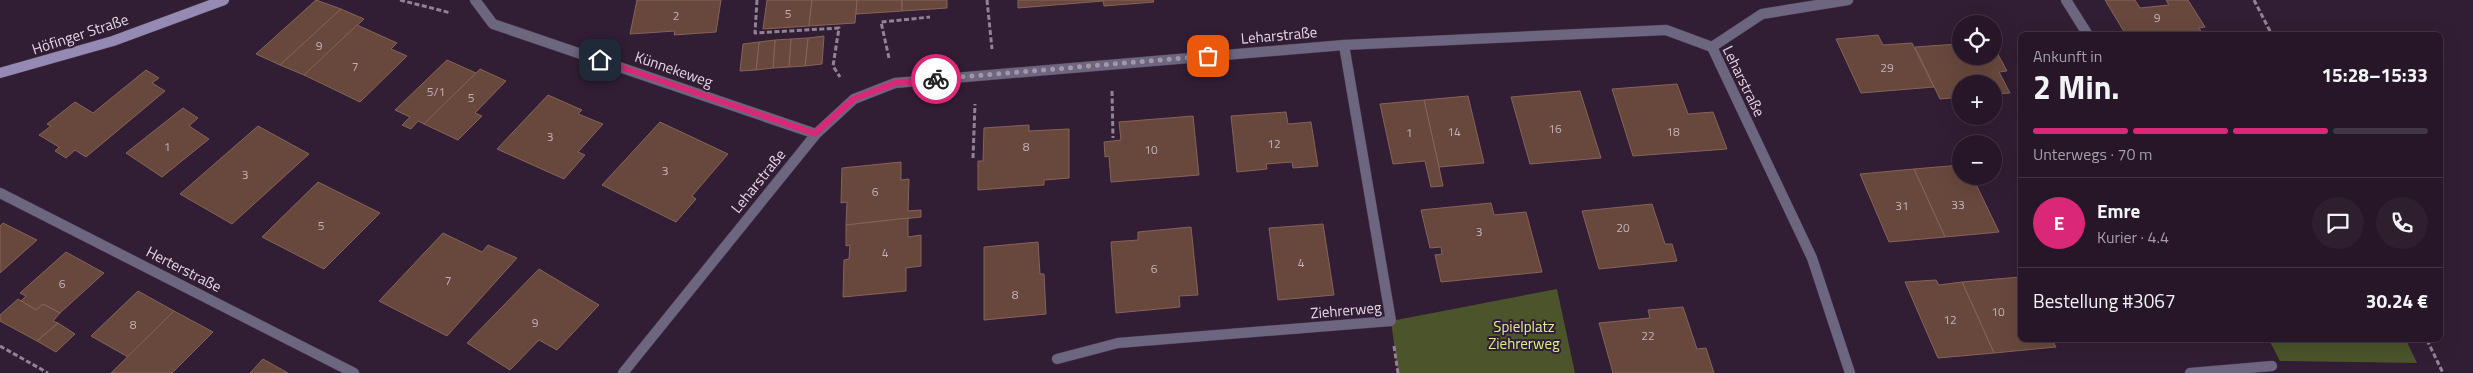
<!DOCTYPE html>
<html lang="de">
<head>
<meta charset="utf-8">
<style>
  body { margin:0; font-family:"Titillium Web",sans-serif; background:#2e1f2f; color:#f1f3f6; height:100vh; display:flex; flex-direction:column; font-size:19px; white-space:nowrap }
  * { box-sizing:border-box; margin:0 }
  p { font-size:16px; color:#a49fa7 }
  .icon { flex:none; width:28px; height:28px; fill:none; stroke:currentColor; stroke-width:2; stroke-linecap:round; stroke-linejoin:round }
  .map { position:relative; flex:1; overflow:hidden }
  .sheet { position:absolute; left:2018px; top:32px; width:425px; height:310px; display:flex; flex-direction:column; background:#261627; border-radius:8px; box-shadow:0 5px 20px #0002,0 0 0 1px #423544 }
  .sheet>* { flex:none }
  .fabs { position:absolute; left:1952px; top:15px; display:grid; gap:10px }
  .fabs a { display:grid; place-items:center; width:50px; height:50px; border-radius:50%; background:#261627; box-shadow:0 5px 20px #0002,0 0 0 1px #423544; font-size:25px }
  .pin { position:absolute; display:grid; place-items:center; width:42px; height:42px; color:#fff; margin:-21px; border-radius:10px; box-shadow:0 2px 8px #0006 }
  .courier { position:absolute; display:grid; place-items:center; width:50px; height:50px; margin:-25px; border:4px solid #db2777; border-radius:50%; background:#fff; color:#222; box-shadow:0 1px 6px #0007 }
  .headline em { font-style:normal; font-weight:700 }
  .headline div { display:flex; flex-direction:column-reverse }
  .headline { display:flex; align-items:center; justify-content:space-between; height:85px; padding:0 15px }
  h1 { font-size:32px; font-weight:700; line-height:38px }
  .bar { display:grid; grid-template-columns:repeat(4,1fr); gap:8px 5px; align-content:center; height:60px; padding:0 15px }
  .bar i { height:6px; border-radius:4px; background:#423544 }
  .bar .selected { background:#db2777 }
  .bar p { grid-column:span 4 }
  .line { display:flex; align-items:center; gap:12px; padding:0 15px; border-top:1px solid #423544 }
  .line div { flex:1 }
  .round { display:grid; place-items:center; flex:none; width:52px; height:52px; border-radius:26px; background:#2e1f2f }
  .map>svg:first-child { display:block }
  .green { fill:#4b542a }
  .building { fill:#68483d; stroke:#856358 }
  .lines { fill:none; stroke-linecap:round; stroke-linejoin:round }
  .lane-casing { stroke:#4e3b50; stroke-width:11 }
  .street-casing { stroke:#4e3b50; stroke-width:11 }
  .secondary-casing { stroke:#4e3b50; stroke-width:11 }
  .path { stroke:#928294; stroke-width:3; stroke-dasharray:5 2.5; stroke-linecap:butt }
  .lane { stroke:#6d6680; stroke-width:10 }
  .street { stroke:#6d6680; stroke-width:10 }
  .secondary { stroke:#948ab3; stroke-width:10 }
  .route { fill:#db2777 }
  .done { stroke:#a596a7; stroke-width:5; stroke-dasharray:0 9 }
  .labels { text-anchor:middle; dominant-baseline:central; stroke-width:4; stroke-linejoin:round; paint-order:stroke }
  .number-label { font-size:12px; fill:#c4b2bb }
  .street-label { font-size:15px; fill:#e3d6e5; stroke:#321e34 }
  .park-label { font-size:15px; fill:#d9ef91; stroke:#321e34 }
</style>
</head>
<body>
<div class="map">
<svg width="2473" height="373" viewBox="0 0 2473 373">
  <rect width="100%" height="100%" fill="#321e34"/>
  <g class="green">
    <polygon points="1557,289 1575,373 1398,373 1391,321"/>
    <polygon points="2269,340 2406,340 2417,363 2280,361"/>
  </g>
  <g class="building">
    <polygon points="316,0 341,9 280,65 256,54"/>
    <polygon points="637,0 721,0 716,32 674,35 675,31 630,34"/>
    <polygon points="767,0 812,0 809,26 763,29"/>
    <polygon points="812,0 857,0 855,23 809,26"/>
    <polygon points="857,0 902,0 902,11 856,14"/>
    <polygon points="902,0 947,0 947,8 902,11"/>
    <polygon points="1018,0 1103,0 1103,1 1018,8"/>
    <polygon points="1103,0 1153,0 1154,2 1104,6"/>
    <polygon points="2105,0 2135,0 2140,8 2169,5 2166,0 2188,0 2205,27 2199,28 2203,35 2126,35"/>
    <polygon points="341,9 364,19 304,75 280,65"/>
    <polygon points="357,25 397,43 391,49 407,56 360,102 304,75"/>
    <polygon points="1878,35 1883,45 1912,43 1934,87 1861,93 1836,39"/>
    <polygon points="824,36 822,64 805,66 808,38"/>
    <polygon points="808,38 805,66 789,67 791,39"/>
    <polygon points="791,39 789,67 773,68 775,40"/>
    <polygon points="775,40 773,68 756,70 759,42"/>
    <polygon points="1957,40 1961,40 1961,56 1994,56 1994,47 2007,71 1999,72 2010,93 1994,94 1994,84 1961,84 1961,97 1940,99 1915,47 1958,44"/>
    <polygon points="759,42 756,70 740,71 743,44"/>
    <polygon points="447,60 476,73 424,124 418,121 411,129 402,125 410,117 395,110"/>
    <polygon points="480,69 506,81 475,113 482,116 458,140 424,124"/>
    <polygon points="146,70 159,78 152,83 165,91 86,157 75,150 66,158 55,151 59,147 39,135 51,126 47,124 75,102 93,113"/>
    <polygon points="1677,84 1688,114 1713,112 1727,149 1633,156 1612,89"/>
    <polygon points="1580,91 1601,158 1530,164 1511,97"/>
    <polygon points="548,95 582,110 578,114 603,124 578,152 585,155 564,179 497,149"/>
    <polygon points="1468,96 1484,163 1439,167 1424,100"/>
    <polygon points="1424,100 1439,167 1443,186 1431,187 1425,161 1393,164 1380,104"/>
    <polygon points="183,108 198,118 189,126 209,139 162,177 126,153"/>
    <polygon points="1286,112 1288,124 1311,122 1318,166 1293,168 1292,162 1266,164 1267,169 1237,172 1231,116"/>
    <polygon points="1193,116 1199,175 1111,182 1109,156 1105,157 1104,142 1121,140 1119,122"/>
    <polygon points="660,122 728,154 692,196 696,199 676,222 602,185"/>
    <polygon points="1029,125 1029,131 1069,129 1069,178 1044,180 1044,185 978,190 978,161 983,161 984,128"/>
    <polygon points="258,126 309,154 232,224 180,194"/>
    <polygon points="901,162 901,180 909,179 908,211 921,210 921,217 846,225 847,202 841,203 842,168"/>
    <polygon points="1961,165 1961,176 1972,176 1999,232 1945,237 1914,169"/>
    <polygon points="1914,169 1945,237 1889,242 1860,174"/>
    <polygon points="318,182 380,213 324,269 262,237"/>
    <polygon points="1491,203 1494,215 1526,212 1542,272 1441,282 1435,255 1442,254 1441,247 1430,248 1421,210"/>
    <polygon points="1652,204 1665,244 1672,244 1677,261 1599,269 1582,211"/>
    <polygon points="908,218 908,237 921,235 921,266 906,268 906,291 843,297 844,260 849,259 850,245 846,246 846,225"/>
    <polygon points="3,223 37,240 0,273 0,226"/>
    <polygon points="1323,224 1334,295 1278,300 1269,228"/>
    <polygon points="1191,227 1198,295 1179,296 1180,307 1116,313 1111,242 1138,240 1138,232"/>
    <polygon points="443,233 482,252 488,245 517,258 447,336 379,301"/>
    <polygon points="1038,242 1040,274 1044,274 1046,314 984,320 984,247"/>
    <polygon points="66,252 104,273 60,313 43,304 36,310 21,301 26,296 20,293"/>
    <polygon points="539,269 599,305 557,350 539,340 510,370 467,343"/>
    <polygon points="2020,277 2020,340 2052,340 2056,347 1994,353 1962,282"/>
    <polygon points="1936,280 1939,285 1962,282 1994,353 1938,358 1905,282"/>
    <polygon points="138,291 174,311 128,357 91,336"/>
    <polygon points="18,299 36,310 43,304 60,313 53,321 58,323 37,341 0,321 0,315"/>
    <polygon points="1683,307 1697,349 1706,348 1714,373 1613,373 1599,323 1650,318 1648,310"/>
    <polygon points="174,311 213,332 172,373 111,373"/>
    <polygon points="58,323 75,334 56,352 37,341"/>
    <polygon points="263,359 288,373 250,373"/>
  </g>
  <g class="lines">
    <defs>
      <g id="lane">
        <polyline points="475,0 493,24 816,134"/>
        <polyline points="2066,0 2088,35"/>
        <polyline points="1057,359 1118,343 1391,321 1344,45"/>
        <polyline points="2190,373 2272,366"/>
      </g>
      <g id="street">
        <polyline points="1712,47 1762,14 1848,0"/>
        <polyline points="0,193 354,373"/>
        <polyline points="623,373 816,134 854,99 895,83 1344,45 1666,30 1712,47 1812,258 1850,373"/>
      </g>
      <polyline id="secondary" points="0,73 113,41 224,0"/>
    </defs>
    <use href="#lane" class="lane-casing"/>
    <use href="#street" class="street-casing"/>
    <use href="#secondary" class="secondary-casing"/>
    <g class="path">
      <polyline points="400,0 451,13"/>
      <polyline points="757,0 755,33 839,28 833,66 840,77"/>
      <polyline points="987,0 992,49"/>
      <polyline points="2254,0 2272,35"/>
      <polyline points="889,58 881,22 930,17"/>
      <polyline points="1112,91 1113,138"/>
      <polyline points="973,158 975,104"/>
      <polyline points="2427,340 2443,373"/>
      <polyline points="0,346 48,373"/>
      <polyline points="1394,346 1398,373"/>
    </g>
    <use href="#lane" class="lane"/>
    <use href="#street" class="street"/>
    <use href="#secondary" class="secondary"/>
  </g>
  <polygon class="route" points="600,57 814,130 851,97 895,80 936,76 939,79 936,82 896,86 856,101 816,137 598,62 598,58"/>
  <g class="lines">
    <polyline class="done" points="936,79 1208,56"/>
  </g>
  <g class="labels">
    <g class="number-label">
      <text x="788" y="13">5</text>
      <text x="676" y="15">2</text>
      <text x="2157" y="17">9</text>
      <text x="319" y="45">9</text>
      <text x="355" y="66">7</text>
      <text x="1887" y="67">29</text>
      <text x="436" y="91">5/1</text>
      <text x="471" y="97">5</text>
      <text x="1555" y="128">16</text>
      <text x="1454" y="131">14</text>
      <text x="1673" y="131">18</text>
      <text x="1409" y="132">1</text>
      <text x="550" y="136">3</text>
      <text x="1274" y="143">12</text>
      <text x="167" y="146">1</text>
      <text x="1026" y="146">8</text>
      <text x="1151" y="149">10</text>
      <text x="665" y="170">3</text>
      <text x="245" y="174">3</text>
      <text x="875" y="191">6</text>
      <text x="1958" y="204">33</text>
      <text x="1902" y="205">31</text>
      <text x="321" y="225">5</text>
      <text x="1623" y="227">20</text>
      <text x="1479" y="231">3</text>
      <text x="885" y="252">4</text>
      <text x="1301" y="262">4</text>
      <text x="1154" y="268">6</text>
      <text x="448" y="280">7</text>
      <text x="62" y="283">6</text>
      <text x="1015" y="294">8</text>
      <text x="1998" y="311">10</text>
      <text x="1950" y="319">12</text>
      <text x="535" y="322">9</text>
      <text x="133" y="324">8</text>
      <text x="1648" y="335">22</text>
    </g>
    <g class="street-label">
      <text transform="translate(80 34) rotate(-18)">Höfinger Straße</text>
      <text transform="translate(1279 35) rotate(-5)">Leharstraße</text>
      <text transform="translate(674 69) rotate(19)">Künnekeweg</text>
      <text transform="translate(1744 81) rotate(64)">Leharstraße</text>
      <text transform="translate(758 181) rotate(-51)">Leharstraße</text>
      <text transform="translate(184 269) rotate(27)">Herterstraße</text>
      <text transform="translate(1346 310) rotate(-5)">Ziehrerweg</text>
    </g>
    <g class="park-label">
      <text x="1524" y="326">Spielplatz<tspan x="1524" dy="17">Ziehrerweg</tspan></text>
    </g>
  </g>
</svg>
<div class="fabs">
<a><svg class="icon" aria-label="locate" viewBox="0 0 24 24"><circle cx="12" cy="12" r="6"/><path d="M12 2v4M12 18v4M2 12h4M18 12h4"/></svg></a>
<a>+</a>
<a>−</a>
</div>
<div class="pin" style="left:1208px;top:56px;background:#ea580c"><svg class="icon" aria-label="bag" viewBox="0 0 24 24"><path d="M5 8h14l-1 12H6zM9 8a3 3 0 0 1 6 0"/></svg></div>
<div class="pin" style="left:600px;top:60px;background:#1f2937"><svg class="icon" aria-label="home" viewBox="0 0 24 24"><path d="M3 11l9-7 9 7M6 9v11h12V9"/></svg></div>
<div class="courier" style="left:936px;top:79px"><svg class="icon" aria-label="bike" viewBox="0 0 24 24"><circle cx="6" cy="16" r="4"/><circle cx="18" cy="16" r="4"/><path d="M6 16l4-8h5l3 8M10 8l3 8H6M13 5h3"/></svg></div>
<section class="sheet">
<div class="headline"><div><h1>2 Min.</h1><p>Ankunft in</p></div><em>15:28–15:33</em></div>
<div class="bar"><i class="selected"></i><i class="selected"></i><i class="selected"></i><i></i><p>Unterwegs · 70 m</p></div>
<div class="line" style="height:90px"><b class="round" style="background:#db2777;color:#fff">E</b><div><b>Emre</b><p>Kurier · 4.4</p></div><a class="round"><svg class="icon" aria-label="chat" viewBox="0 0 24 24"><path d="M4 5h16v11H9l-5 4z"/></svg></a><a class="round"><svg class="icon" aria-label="phone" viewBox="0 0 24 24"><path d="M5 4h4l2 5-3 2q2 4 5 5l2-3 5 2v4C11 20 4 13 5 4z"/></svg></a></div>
<div class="line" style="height:65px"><div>Bestellung #3067</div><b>30.24 €</b></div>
</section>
</div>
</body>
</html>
